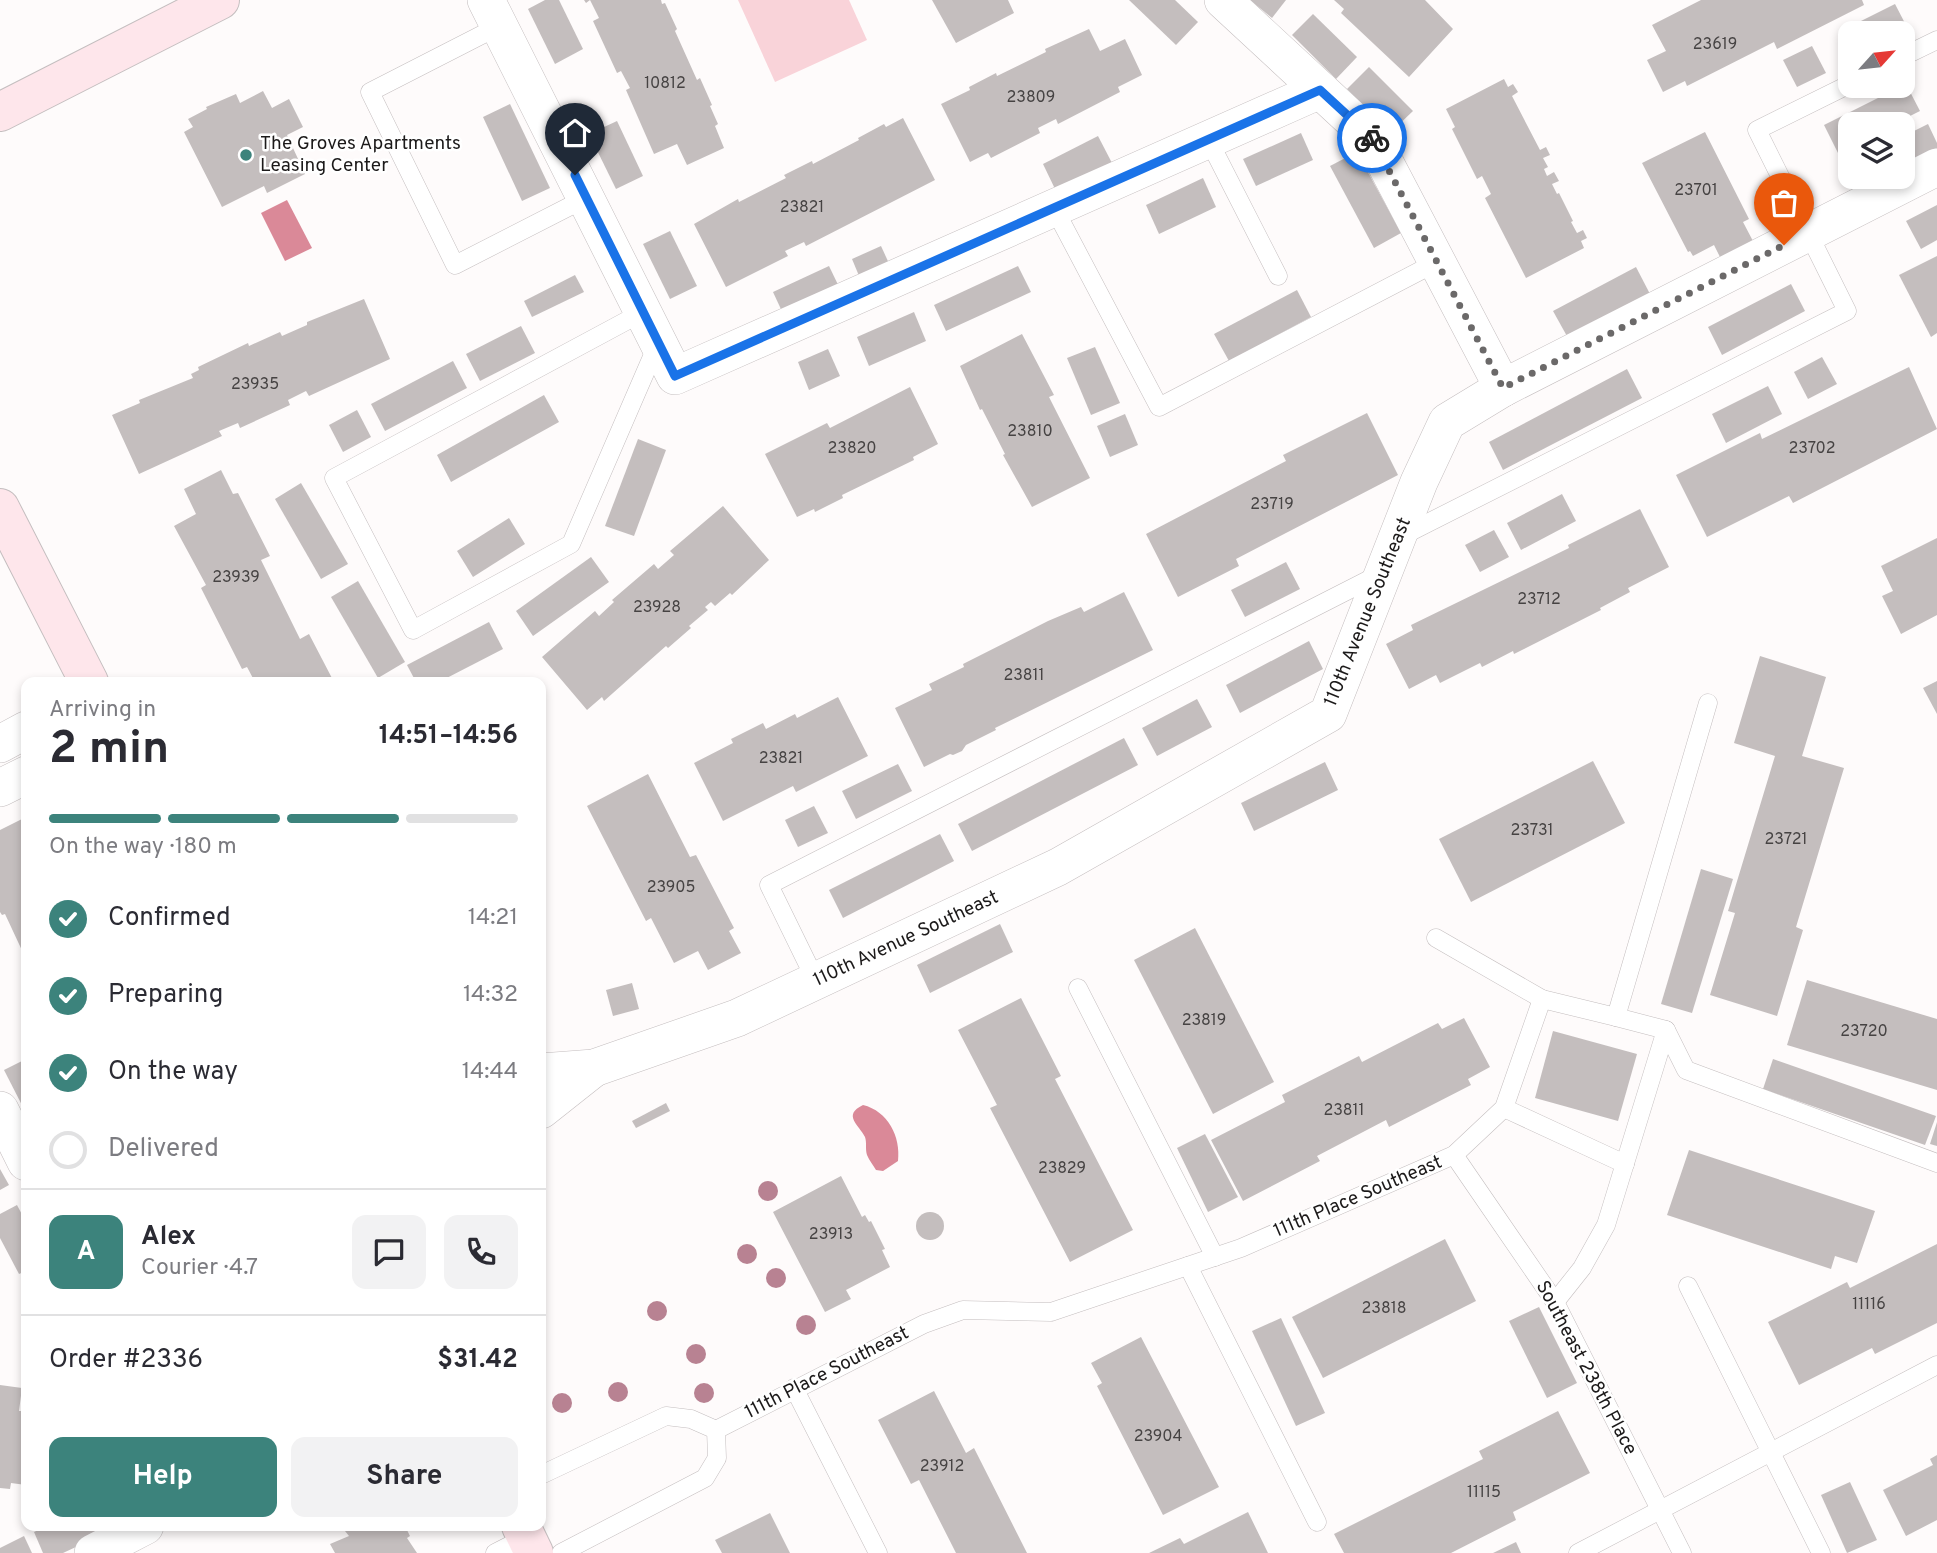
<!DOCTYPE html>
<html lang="en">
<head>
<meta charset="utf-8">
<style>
  body { margin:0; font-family:Overpass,sans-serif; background:#f2f2f3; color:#2b2b33; height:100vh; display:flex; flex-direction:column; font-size:26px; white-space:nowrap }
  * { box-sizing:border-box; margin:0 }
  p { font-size:23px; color:#7c7c81 }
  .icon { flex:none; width:38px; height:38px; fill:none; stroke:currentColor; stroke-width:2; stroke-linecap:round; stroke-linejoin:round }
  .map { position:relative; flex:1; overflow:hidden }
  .side { position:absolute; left:21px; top:677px; width:525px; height:854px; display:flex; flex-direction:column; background:#fff; border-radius:14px; box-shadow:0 4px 10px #0003 }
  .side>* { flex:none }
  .needle { width:46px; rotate:63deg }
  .buttons { position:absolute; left:1838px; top:21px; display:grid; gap:14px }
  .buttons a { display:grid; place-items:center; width:77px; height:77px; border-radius:14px; background:#fff; box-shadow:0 4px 10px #0003; font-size:35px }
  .pin { position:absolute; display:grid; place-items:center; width:60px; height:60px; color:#fff; margin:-72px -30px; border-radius:50% 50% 50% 0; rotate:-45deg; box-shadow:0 0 7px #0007 }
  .pin .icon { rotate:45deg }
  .courier { position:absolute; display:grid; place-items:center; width:70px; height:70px; margin:-35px; border:5px solid #1a73e8; border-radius:50%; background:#fff; color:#222; box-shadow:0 2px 9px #0007 }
  .headline em { font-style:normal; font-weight:700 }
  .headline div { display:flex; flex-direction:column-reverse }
  .headline { display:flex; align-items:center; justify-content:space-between; height:119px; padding:0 28px }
  h1 { font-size:46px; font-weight:700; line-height:52px }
  .bar { display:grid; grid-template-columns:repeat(4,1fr); gap:10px 7px; align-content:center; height:84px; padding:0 28px }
  .bar i { height:9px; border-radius:5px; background:#e1e1e2 }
  .bar .selected { background:#3c837c }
  .bar p { grid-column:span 4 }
  .line { display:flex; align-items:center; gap:18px; padding:0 28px; border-top:2px solid #e1e1e2 }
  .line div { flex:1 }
  .round { display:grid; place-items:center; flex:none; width:74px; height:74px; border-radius:14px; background:#f2f2f3 }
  ol { padding:0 28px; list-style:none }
  li { display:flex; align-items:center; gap:21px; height:77px }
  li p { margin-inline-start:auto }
  li .icon { padding:7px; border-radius:50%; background:#3c837c; color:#fff; stroke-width:4 }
  li:last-child { color:#7c7c81 }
  li i { width:38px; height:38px; border:4px solid #e1e1e2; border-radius:50% }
  .action { display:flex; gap:14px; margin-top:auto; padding:14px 28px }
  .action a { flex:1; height:80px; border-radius:14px; background:#3c837c; color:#fff; font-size:28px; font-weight:700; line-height:80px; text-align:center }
  .action a+a { background:#f2f2f3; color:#2b2b33 }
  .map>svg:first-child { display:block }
  .green { fill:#f9d3d9 }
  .water { fill:#da8998 }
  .building { fill:#c4bebe }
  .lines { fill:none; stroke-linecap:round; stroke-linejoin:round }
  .lane-casing { stroke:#c4bebf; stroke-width:19 }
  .street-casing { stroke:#c4bebf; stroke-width:38 }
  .secondary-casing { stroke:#c4bebf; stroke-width:40 }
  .lane { stroke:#fff; stroke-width:18 }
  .street { stroke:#fff; stroke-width:37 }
  .secondary { stroke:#fee6eb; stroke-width:38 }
  .tree { fill:#b88292 }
  .done { stroke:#6b6969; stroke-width:7; stroke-dasharray:0 12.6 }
  .route { stroke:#1a73e8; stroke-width:9 }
  .poi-dot { fill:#3c837c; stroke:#fff; stroke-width:2.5 }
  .labels { text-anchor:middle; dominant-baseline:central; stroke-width:5; stroke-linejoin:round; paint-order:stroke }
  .number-label { font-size:16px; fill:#464343 }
  .poi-label { font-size:19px; fill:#1c1a1a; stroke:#fff; text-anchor:start }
  .street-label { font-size:19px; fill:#1c1a1a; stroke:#fff }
</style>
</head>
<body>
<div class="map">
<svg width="1937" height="1553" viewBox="0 0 1937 1553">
  <rect width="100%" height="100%" fill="#fefbfb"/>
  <polygon class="green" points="738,0 849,0 867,40 775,82"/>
  <g class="water">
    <polygon points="287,200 312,248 285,261 261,213"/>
    <path d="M863 1105C888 1111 901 1137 898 1161L883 1171 876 1170C873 1165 869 1160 867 1155 865 1149 867 1143 865 1137 859 1125 842 1115 863 1105Z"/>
  </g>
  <g class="building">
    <polygon points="545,0 559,0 583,49 555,64 528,9"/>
    <polygon points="584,0 661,0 662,4 665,3 677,29 675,31 697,80 700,78 712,105 710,106 718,124 715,126 724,148 687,165 677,144 654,154 626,90 630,88 621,71 617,73 593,21 599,18 590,0 586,3"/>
    <polygon points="932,0 1008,0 1014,13 956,43"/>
    <polygon points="1129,0 1175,0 1198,22 1176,45"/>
    <polygon points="1250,0 1286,0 1272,18"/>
    <polygon points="1334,0 1425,0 1453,29 1409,77 1341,13 1344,9"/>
    <polygon points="1701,0 1862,0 1864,5 1777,49 1774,42 1687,86 1685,81 1663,92 1647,60 1666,51 1652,25"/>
    <polygon points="1895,4 1909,31 1902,34 1850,33 1850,52 1839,32"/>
    <polygon points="1313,14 1357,57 1336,79 1292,35"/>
    <polygon points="1089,29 1100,51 1125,39 1142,75 1118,87 1120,92 1058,124 1056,119 1038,128 1040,133 991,158 988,153 970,162 941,104 970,90 969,87 996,73 997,76 1046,52 1045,49"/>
    <polygon points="1812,46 1826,73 1797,87 1783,60"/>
    <polygon points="1369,67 1413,111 1391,132 1347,89"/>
    <polygon points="1504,79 1508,87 1513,84 1518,92 1512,96 1540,150 1546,147 1550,155 1543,158 1548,167 1544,169 1547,176 1554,172 1559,181 1552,184 1557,194 1559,193 1573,221 1571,222 1577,233 1583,230 1587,238 1581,241 1584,248 1526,278 1485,198 1491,194 1482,176 1477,179 1452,129 1455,127 1446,109"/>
    <polygon points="1906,84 1920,111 1894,124 1850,124 1850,147 1838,153 1824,125"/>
    <polygon points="263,91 272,108 289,99 303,127 287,135 305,174 267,193 264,186 222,207 184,132 193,127 188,119 207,109 206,107 236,94 240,103"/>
    <polygon points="510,104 550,188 522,201 483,117"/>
    <polygon points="903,118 935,180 806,246 804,242 785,251 788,256 726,287 694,224 738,199 739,202 786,178 784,175 812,161 813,164 859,140 858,138 884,124 886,127"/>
    <polygon points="617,121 643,176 616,189 589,134"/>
    <polygon points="1928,124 1937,143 1937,153 1902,171 1902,137"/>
    <polygon points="1705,132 1749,219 1743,222 1754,243 1721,259 1714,245 1693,256 1690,251 1688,252 1642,163"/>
    <polygon points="1301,133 1313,160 1256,186 1243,159"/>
    <polygon points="1098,136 1112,163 1056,191 1043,164"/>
    <polygon points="1357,152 1401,233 1374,248 1330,166"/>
    <polygon points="1850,164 1850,177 1890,177 1858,193 1845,167"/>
    <polygon points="1203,178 1216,207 1159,234 1146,205"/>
    <polygon points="1937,205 1937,240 1921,249 1906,221"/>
    <polygon points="670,231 697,286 670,299 643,244"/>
    <polygon points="881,246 892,270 862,283 852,259"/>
    <polygon points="1937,256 1937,333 1931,337 1899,275"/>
    <polygon points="829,266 842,293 786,320 773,292"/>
    <polygon points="1018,266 1031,292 946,331 934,305"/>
    <polygon points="1636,267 1650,294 1568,338 1553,311"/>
    <polygon points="575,275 584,292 532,317 524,301"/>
    <polygon points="1791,284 1805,311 1722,355 1708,327"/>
    <polygon points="1297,290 1311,317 1229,361 1214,334"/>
    <polygon points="364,299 390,359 309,396 306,391 288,400 290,405 240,428 238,423 219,431 222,436 139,474 112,415 140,403 139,400 193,378 191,374 199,370 198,367 248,343 249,346 280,332 282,336 307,325 307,322"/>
    <polygon points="914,312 926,341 869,366 857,337"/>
    <polygon points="521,326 535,353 480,381 466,354"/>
    <polygon points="1022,334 1054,395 1049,397 1090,478 1032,507 1003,455 1005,454 982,409 980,410 960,366"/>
    <polygon points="1095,347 1120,403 1091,415 1067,358"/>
    <polygon points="828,349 840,376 809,390 798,362"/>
    <polygon points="1822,357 1837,384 1808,399 1794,372"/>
    <polygon points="453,361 467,388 385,431 371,404"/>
    <polygon points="1909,367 1937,429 1793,503 1789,496 1707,537 1676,475 1760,433 1762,439"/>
    <polygon points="1627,369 1642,398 1503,470 1489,442"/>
    <polygon points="1768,386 1782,414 1726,443 1712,414"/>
    <polygon points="910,387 938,444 913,457 914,460 842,495 843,498 815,512 814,509 797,517 765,454 827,423 830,428"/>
    <polygon points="544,395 559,422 451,482 437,455"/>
    <polygon points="357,410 371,437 343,452 329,425"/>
    <polygon points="1367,413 1398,475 1236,559 1239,566 1178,597 1146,534 1286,461 1283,455"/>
    <polygon points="1125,414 1138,445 1110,457 1097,426"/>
    <polygon points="638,439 666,450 634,536 605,526"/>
    <polygon points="221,470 233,494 238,493 270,556 261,560 300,639 309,634 334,682 255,682 247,667 242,669 201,588 206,585 174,526 196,514 184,489"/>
    <polygon points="301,483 348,564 321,579 275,499"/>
    <polygon points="1562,494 1576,521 1521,550 1507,523"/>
    <polygon points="723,506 769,560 732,595 730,593 715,606 711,602 705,607 708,610 689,626 691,628 668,648 666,646 604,701 602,697 587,710 542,657 595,611 599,616 614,602 612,600 654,564 658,569 674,555 670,551"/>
    <polygon points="1640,509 1669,567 1628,588 1630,592 1600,608 1601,610 1514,654 1513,651 1482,667 1480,663 1440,683 1436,675 1409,689 1386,644 1413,630 1411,625 1569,548 1568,545"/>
    <polygon points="509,518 525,544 473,577 457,551"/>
    <polygon points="1494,530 1509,557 1480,572 1465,545"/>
    <polygon points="1937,538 1937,615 1901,634 1882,596 1893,591 1881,566"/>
    <polygon points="591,557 609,582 533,636 516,611"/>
    <polygon points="1286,562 1300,589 1245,617 1231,590"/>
    <polygon points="358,581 405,662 378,678 331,597"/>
    <polygon points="1124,592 1153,650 995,728 996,730 966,745 962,751 953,755 950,754 924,767 895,708 932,690 929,684 964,667 963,664 1048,621 1081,607 1084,612"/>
    <polygon points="489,622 503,649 439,682 416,682 407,665"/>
    <polygon points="1309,641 1323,669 1240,713 1226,685"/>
    <polygon points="1760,656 1826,677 1802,756 1844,768 1796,927 1803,930 1777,1016 1710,995 1735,913 1728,911 1775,756 1734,743"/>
    <polygon points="1937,681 1937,714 1923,688"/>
    <polygon points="838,697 868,756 796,792 793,786 723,821 694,763 733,743 731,739 763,723 766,729 795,714 797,718"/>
    <polygon points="1197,699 1212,727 1157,756 1142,728"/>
    <polygon points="1124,738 1138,765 972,851 958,824"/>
    <polygon points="1593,761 1625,823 1471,902 1439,839"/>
    <polygon points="1325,762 1338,790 1254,831 1241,803"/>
    <polygon points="898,764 912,791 856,819 842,791"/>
    <polygon points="648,774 690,857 696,855 734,928 729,931 741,953 708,970 698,951 674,963 651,918 646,921 587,806"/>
    <polygon points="814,806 828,833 798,847 785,820"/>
    <polygon points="26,817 26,959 5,914 2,915 0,912 0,830"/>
    <polygon points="940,834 954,861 843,918 829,890"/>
    <polygon points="1701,869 1733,879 1692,1013 1661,1004"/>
    <polygon points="1000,924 1013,952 930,993 917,965"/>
    <polygon points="1195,928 1274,1082 1213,1114 1134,960"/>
    <polygon points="1807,980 1937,1019 1937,1090 1787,1045"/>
    <polygon points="632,983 639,1009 613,1016 606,990"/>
    <polygon points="1021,998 1061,1076 1055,1079 1133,1230 1070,1262 990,1108 997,1105 958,1030"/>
    <polygon points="1464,1018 1490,1067 1468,1079 1471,1085 1389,1127 1386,1120 1317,1156 1320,1161 1243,1201 1211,1140 1285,1102 1282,1095 1359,1056 1362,1062 1438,1023 1442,1029"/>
    <polygon points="1553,1031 1637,1054 1618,1121 1535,1098"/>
    <polygon points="26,1059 26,1113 4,1070"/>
    <polygon points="1773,1059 1936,1116 1925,1145 1763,1089"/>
    <polygon points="666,1103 670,1111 636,1128 632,1121"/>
    <polygon points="1937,1122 1937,1146 1930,1144"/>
    <polygon points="1205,1134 1238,1197 1208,1212 1177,1148"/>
    <polygon points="1689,1150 1875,1211 1857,1263 1835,1256 1831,1269 1667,1215"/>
    <polygon points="0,1169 9,1185 0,1190"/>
    <polygon points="841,1176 862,1217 865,1215 869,1222 871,1221 885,1249 882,1250 890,1267 846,1290 851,1299 825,1312 773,1212"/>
    <polygon points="17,1205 26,1222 26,1271 19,1274 0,1238 0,1214"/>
    <circle cx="930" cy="1226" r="14"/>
    <polygon points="1445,1239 1476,1301 1323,1378 1292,1317"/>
    <polygon points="1937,1244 1937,1323 1875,1354 1872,1348 1799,1385 1768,1322 1847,1282 1850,1288"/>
    <polygon points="1539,1307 1577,1383 1547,1398 1509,1321"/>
    <polygon points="1281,1318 1325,1413 1296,1426 1252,1331"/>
    <polygon points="1141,1337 1219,1487 1163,1515 1097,1386 1102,1383 1091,1363"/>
    <polygon points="0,1385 22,1388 19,1411 26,1411 26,1485 11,1483 10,1489 0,1488"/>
    <polygon points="934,1391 966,1453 974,1448 1027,1553 956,1553 919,1480 911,1484 878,1420"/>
    <polygon points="1558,1411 1590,1473 1513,1512 1516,1520 1451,1553 1344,1553 1334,1534 1483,1459 1479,1451"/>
    <polygon points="1937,1455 1937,1520 1906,1536 1883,1490 1933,1465 1930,1459"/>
    <polygon points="1850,1482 1877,1540 1847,1553 1821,1495"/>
    <polygon points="1248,1512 1268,1553 1149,1553 1180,1538 1184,1544"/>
    <polygon points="770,1513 790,1553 722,1553 715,1540"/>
    <polygon points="47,1526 121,1526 63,1553 43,1553 34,1532"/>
    <polygon points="354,1526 367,1526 369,1528 373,1526 405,1526 410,1536 407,1538 417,1553 335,1553 330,1544 349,1536 345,1531"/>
    <polygon points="24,1536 32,1553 0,1553 0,1548"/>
    <polygon points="1516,1542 1521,1553 1493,1553"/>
  </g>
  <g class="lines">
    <defs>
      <g id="lane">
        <polyline points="499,26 370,92 455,265 586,198"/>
        <polyline points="1902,57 1937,40"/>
        <polyline points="1208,139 1278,276"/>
        <polyline points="1054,208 1159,407 1437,262"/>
        <polyline points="643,312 334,478 413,630 571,544 658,343"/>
        <polyline points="1400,537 1847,311 1757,130 1850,84"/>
        <polyline points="1436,938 1542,999"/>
        <polyline points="816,981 769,885 1378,575"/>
        <polyline points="1078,988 1215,1257"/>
        <polyline points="1616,1017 1666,1030 1686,1070 1937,1163"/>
        <polyline points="1504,1108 1625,1164"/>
        <polyline points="1454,1155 1555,1302 1682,1553"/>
        <polyline points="1188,1266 1317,1522"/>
        <polyline points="1688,1286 1821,1553"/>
        <polyline points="1555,1302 1582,1268 1606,1225 1666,1030"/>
        <polyline points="794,1388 878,1553"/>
        <polyline points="716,1430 924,1324 963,1310 1051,1312 1241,1248 1454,1155 1504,1108 1542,999 1616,1017 1708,703"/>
        <polyline points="541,1475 666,1416 691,1419 716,1430 717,1458 705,1478 561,1553"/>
        <polyline points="495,1553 526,1537"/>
        <polyline points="1578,1553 1937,1365"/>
      </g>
      <g id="street">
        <polyline points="486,0 675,376 1320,90"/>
        <polyline points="1223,0 1372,138 1503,388"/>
        <polyline points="0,744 26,730"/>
        <polyline points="0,788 26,775"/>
        <polyline points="541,1072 594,1068 737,1018 1058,867 1328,714 1419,482 1447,422 1503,388 1937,167"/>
        <polyline points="0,1110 26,1162"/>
        <polyline points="541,1110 594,1068"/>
        <polyline points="93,1553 145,1526"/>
      </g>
      <g id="secondary">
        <polyline points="0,112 220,0"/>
        <polyline points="0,508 89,682"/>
        <polyline points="521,1526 534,1553"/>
      </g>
    </defs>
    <use href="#lane" class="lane-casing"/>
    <use href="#street" class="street-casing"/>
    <use href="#secondary" class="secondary-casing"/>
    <use href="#lane" class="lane"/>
    <use href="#street" class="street"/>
    <use href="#secondary" class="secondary"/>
  </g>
  <g class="tree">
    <circle cx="768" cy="1191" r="10"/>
    <circle cx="747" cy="1254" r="10"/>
    <circle cx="776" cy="1278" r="10"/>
    <circle cx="657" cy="1311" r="10"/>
    <circle cx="806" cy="1325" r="10"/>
    <circle cx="696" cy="1354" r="10"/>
    <circle cx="618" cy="1392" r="10"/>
    <circle cx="704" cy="1393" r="10"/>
    <circle cx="562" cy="1403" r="10"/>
  </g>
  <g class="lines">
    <polyline class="done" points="1372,138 1503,388 1784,245"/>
    <polyline class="route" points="575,175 675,376 1320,90 1372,138"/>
  </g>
  <circle class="poi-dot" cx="246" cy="155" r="7"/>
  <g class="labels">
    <g class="number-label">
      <text x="1715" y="45">23619</text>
      <text x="665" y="84">10812</text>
      <text x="1031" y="98">23809</text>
      <text x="1696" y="191">23701</text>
      <text x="802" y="208">23821</text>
      <text x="255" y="385">23935</text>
      <text x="1030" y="432">23810</text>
      <text x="852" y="449">23820</text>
      <text x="1812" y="449">23702</text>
      <text x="1272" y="505">23719</text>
      <text x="236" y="578">23939</text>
      <text x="1539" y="600">23712</text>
      <text x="657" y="608">23928</text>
      <text x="1024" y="676">23811</text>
      <text x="781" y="759">23821</text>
      <text x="1532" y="831">23731</text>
      <text x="1786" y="840">23721</text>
      <text x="671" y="888">23905</text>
      <text x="1204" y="1021">23819</text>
      <text x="1864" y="1032">23720</text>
      <text x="1344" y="1111">23811</text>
      <text x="1062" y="1169">23829</text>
      <text x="831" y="1235">23913</text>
      <text x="1869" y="1305">11116</text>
      <text x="1384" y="1309">23818</text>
      <text x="1158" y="1437">23904</text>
      <text x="942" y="1467">23912</text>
      <text x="1484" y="1493">11115</text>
    </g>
    <g class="poi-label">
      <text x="260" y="144">The Groves Apartments<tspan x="260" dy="22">Leasing Center</tspan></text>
    </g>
    <g class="street-label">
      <text transform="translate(1368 612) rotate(-68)">110th Avenue Southeast</text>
      <text transform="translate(906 939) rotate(-25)">110th Avenue Southeast</text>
      <text transform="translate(1358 1197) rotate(-23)">111th Place Southeast</text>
      <text transform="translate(1586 1368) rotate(62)">Southeast 238th Place</text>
      <text transform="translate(827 1373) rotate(-27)">111th Place Southeast</text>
    </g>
  </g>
</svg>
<div class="buttons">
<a><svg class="needle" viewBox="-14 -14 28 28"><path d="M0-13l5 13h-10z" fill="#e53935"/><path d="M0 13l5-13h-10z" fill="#7c7c81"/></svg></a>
<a><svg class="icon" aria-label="layers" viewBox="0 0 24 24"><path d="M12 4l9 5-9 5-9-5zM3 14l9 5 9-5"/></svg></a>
</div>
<div class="pin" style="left:1784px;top:245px;background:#ea580c"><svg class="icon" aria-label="bag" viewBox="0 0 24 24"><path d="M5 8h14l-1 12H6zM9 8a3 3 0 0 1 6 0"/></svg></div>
<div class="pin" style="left:575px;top:175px;background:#1f2937"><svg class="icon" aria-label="home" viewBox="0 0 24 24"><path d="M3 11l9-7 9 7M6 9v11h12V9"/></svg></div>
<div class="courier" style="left:1372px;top:138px"><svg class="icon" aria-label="bike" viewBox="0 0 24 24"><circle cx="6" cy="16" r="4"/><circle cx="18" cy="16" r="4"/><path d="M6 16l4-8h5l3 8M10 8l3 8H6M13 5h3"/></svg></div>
<section class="side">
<div class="headline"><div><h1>2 min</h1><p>Arriving in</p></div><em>14:51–14:56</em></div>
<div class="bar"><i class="selected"></i><i class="selected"></i><i class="selected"></i><i></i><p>On the way · 180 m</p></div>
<ol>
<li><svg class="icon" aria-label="check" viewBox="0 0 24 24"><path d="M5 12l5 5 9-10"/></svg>Confirmed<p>14:21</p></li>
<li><svg class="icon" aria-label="check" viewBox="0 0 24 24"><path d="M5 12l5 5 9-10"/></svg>Preparing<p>14:32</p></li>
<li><svg class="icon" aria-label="check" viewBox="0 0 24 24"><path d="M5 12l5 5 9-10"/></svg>On the way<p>14:44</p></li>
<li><i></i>Delivered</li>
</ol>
<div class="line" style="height:126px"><b class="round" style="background:#3c837c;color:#fff">A</b><div><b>Alex</b><p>Courier · 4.7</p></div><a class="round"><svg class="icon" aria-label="chat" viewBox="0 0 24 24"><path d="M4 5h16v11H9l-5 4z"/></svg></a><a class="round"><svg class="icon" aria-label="phone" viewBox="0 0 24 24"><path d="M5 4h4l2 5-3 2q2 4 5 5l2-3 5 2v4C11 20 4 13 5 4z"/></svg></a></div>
<div class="line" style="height:91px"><div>Order #2336</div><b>$31.42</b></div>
<div class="action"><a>Help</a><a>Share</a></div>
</section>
</div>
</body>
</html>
